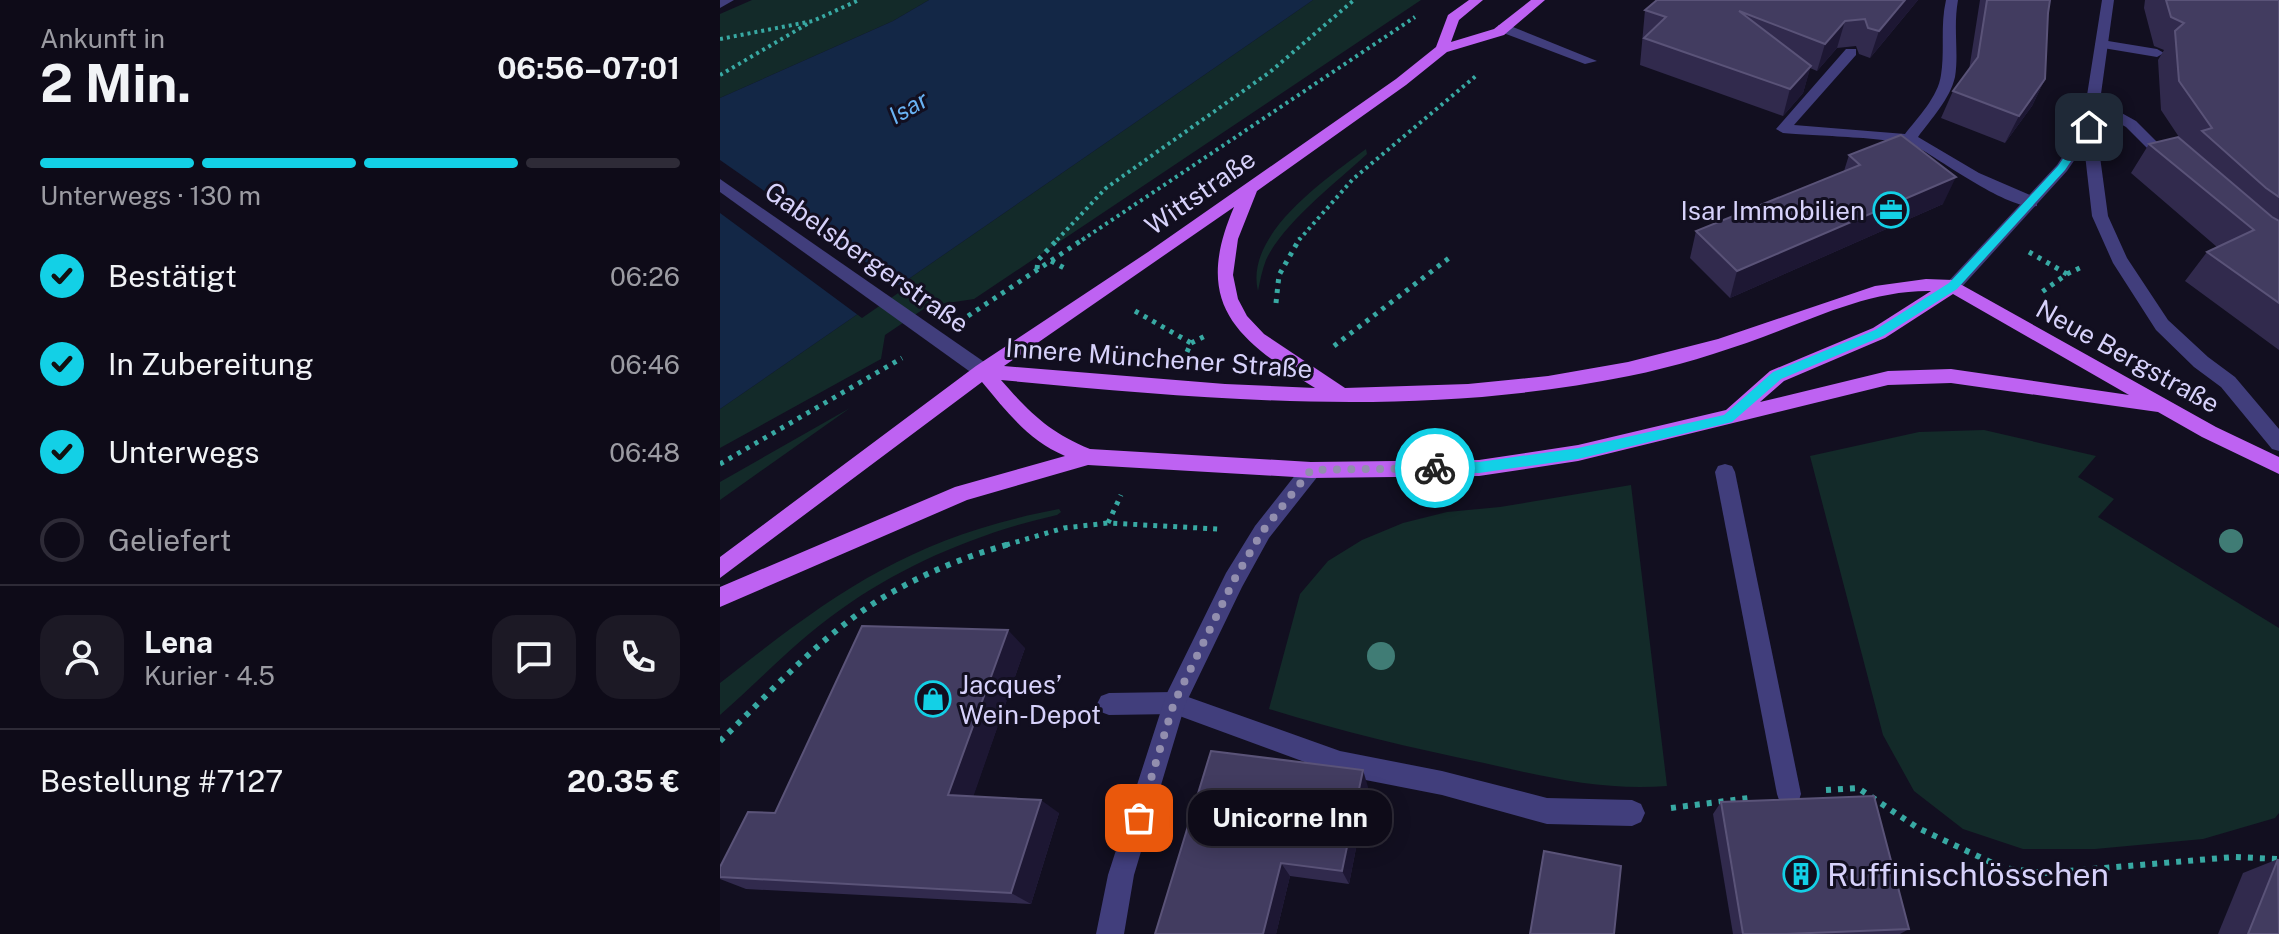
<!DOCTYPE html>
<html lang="de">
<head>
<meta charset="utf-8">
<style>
  body { margin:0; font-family:"Public Sans",sans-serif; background:#1c1925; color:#f1f3f6; height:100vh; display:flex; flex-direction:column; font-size:30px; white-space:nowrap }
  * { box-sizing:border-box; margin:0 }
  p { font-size:26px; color:#9b9ba2 }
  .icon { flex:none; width:44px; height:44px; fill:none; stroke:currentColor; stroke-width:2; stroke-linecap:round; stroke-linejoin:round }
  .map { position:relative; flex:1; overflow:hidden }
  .side { display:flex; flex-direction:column; background:#0e0b18; width:720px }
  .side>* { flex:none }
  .pin { position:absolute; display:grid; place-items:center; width:68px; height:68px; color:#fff; margin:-34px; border-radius:16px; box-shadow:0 4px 12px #0006 }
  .courier { position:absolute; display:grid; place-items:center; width:80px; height:80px; margin:-40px; border:6px solid #13d0e6; border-radius:50%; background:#fff; color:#222; box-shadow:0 2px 10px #0007 }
  .bubble { position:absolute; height:56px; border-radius:24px; background:#0e0b18; box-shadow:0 4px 20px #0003,0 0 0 2px #2e2b37; font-size:26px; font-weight:700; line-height:56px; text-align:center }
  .headline em { font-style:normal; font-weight:700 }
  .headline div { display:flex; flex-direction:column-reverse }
  .headline { display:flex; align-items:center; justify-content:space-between; height:136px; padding:0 40px }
  h1 { font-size:52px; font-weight:700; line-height:60px }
  .bar { display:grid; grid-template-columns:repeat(4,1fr); gap:12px 8px; align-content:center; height:96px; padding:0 40px }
  .bar i { height:10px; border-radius:6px; background:#2e2b37 }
  .bar .active { background:#13d0e6 }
  .bar p { grid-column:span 4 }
  .line { display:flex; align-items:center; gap:20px; padding:0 40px; border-top:2px solid #2e2b37 }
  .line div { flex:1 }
  .round { display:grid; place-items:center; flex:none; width:84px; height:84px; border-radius:24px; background:#1c1925 }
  ol { padding:0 40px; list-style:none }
  li { display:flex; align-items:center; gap:24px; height:88px }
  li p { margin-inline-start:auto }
  li .icon { padding:8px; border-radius:50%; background:#13d0e6; color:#111; stroke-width:4 }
  li:last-child { color:#9b9ba2 }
  li i { width:44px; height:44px; border:4px solid #2e2b37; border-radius:50% }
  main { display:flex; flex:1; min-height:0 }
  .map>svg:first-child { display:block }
  .green { fill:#132a29 }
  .water { fill:#132746 }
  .pier { fill:#120f20 }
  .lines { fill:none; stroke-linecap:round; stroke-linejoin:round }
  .path-far2 { stroke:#38a9a3; stroke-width:4; stroke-dasharray:3 4; stroke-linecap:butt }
  .path-far1 { stroke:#38a9a3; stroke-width:5; stroke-dasharray:4 6; stroke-linecap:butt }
  .path { stroke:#38a9a3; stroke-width:6; stroke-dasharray:5 7; stroke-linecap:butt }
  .service { fill:#413e7c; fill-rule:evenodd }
  .minor { fill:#413e7c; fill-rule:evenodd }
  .primary { fill:#be62f2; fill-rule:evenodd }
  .tree { fill:#407c75 }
  .wall { fill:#312a4d }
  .shaded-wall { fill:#1d1733 }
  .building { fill:#423c60; stroke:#5a5378; stroke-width:2 }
  .route { fill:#13d0e6 }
  .done { stroke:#928eae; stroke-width:8; stroke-dasharray:0 14.4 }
  .labels { text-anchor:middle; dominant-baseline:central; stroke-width:6; stroke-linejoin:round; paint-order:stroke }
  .far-water-label { font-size:24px; font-style:italic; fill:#69b2f3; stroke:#120f20 }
  .street-label { font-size:26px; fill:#d7d2fb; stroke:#120f20 }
  .poi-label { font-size:26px; fill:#d7d2fb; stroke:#120f20; text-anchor:end }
  .near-poi-label { font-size:32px; fill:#d7d2fb; stroke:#120f20; text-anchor:start }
</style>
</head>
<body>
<main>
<section class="side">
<div class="headline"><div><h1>2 Min.</h1><p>Ankunft in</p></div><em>06:56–07:01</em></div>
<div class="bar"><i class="active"></i><i class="active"></i><i class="active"></i><i></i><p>Unterwegs · 130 m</p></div>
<ol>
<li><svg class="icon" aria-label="check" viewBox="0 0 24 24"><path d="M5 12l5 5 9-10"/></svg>Bestätigt<p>06:26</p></li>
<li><svg class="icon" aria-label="check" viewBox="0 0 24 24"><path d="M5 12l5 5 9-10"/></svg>In Zubereitung<p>06:46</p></li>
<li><svg class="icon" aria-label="check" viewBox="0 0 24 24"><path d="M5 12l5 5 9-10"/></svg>Unterwegs<p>06:48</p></li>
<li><i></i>Geliefert</li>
</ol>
<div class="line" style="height:144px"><a class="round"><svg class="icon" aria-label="person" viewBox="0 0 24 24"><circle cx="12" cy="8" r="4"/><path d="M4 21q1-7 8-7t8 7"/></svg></a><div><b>Lena</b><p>Kurier · 4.5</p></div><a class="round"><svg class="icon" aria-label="chat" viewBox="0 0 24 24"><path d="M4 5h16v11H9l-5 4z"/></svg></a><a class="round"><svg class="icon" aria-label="phone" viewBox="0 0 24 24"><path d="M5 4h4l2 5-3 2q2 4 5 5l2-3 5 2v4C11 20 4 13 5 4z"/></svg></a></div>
<div class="line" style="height:104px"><div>Bestellung #7127</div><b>20.35 €</b></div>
</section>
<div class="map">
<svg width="1559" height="934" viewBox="0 0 1559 934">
  <rect width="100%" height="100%" fill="#120f20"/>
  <g class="green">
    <polygon points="32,0 209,0 173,21 0,98 0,14"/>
    <polygon points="593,0 701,0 254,299 208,306 165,335 161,359 0,448 0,409"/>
    <path d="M646 149 647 154C617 182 563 223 546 260 542 270 540 281 538 291 524 234 607 178 646 149Z"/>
    <polygon points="130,408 0,500 0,482"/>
    <polygon points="1264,430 1376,456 1358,477 1394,499 1378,517 1559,628 1559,813 1555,818 1483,839 1375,849 1303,849 1243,829 1194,791 1163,735 1090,456 1199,432"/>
    <path d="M911 485 947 786C884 791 825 777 764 763 691 748 620 731 549 709L580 594 608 561 642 540 683 523 727 512 780 507Z"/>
    <path d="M339 509 341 512 337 515C261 532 184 564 120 610 77 640 40 680 0 715V683C115 592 191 537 339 509Z"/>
  </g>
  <polygon class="water" points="209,0 593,0 0,409 0,98 173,21"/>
  <polygon class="pier" points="0,160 184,289 142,318 0,213"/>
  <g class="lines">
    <g class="path-far2">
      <polyline points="0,39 93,21 139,0"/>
      <polyline points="0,75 89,23"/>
      <polyline points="337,240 386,188 550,72 634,0"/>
      <polyline points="362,240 695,17"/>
      <polyline points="579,240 633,179 757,75"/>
    </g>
    <g class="path-far1">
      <polyline points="1309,252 1347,274 1319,294"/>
      <polyline points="331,261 348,270"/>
      <polyline points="317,269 318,260 339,238"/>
      <polyline points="1347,274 1364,266"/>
      <polyline points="556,303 559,275 580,238"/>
      <polyline points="415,311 471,343"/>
      <polyline points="248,316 365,238"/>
      <polyline points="614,346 733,255"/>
      <polyline points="467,352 471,343 489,334"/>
      <polyline points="0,464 182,358"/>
      <polyline points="388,523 401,495"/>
      <polyline points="286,545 344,528 388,523 498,529"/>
    </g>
    <g class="path">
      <path d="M0 741C55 688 110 625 178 589 214 569 253 554 293 543"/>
      <polyline points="1106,790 1138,788 1198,828 1283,868 1324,873 1514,857 1559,859"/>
      <polyline points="951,808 1029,798"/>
    </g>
    <g class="service">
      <path d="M1226 0H1238C1233 28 1239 53 1235 77 1230 99 1211 119 1198 137L1259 173 1317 198V206C1291 212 1221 160 1197 147 1178 137 1090 136 1063 133L1056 129 1126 49H1136V55L1074 125 1185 134C1198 117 1218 97 1221 75 1225 50 1220 26 1226 0Z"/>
      <polygon points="778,25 788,25 877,61 865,64 778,31"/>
      <polygon points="1382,40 1437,49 1444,53 1437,57 1377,47 1375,44"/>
      <polygon points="1005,464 1012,466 1015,472 1081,794 1078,803 1069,806 1060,803 1057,794 995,472 998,466"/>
      <polygon points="454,692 620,751 722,771 827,798 912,800 921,804 925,813 921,822 912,826 827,824 722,795 620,775 454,714 389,715 381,712 377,704 381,696 389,693"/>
    </g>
    <g class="minor">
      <polygon points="0,0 14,0 0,8"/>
      <polygon points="1382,0 1394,0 1380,101 1416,121 1457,162 1454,165 1444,165 1406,127 1379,112 1376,127 1388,216 1407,258 1448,320 1488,357 1515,377 1559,429 1559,451 1552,449 1501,387 1474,367 1436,330 1393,263 1372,216 1364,146 1347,171 1239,290 1233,292 1224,286 1337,165 1362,127"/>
      <polygon points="0,179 270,366 272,371 270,376 256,376 0,192"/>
      <polygon points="591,462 598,464 601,470 598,476 549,538 522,587 465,705 414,875 404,934 376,934 388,875 446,695 506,573 535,526 584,464"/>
    </g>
    <path class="primary" d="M749 0H763L739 20 731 42 774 29 811 0H825L784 35 727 52 686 85 537 191 518 239 513 275 518 299 527 316 544 334 625 388 748 384 828 376 908 362 998 339 1155 286 1206 279 1233 280 1496 427 1559 457V474L1482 437 1438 412 1231 383 1168 385 858 461 759 476 591 478 368 465 247 500 0 607V587L235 487 345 456C308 440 287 412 262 382L0 578V557L256 366 428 252 676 79 716 47 728 15ZM514 207C472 304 516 339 595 388L505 384 284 366ZM1211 291 1153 328 1050 371 1006 410 858 445 759 460 591 462 370 449C329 432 310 413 281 380 493 400 698 419 909 376 954 367 999 353 1043 337 1097 317 1152 290 1211 291ZM1233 294 1409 395 1231 369 1168 371 1040 402 1064 381 1165 338Z"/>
  </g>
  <g class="tree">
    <circle cx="1511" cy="541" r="12"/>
    <circle cx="661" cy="656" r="14"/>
  </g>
  <g class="wall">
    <polygon points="937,0 1198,0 1150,58 1139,54 1136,46 1117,48 1097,71 1090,68 1083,93 1063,116 920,65 925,10"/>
    <polygon points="1260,0 1330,0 1328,13 1325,79 1312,106 1285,143 1221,118 1233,91 1249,70"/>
    <polygon points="1425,0 1559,0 1559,350 1465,281 1487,252 1497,247 1411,173 1429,144 1459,137 1441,110 1438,60 1444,50 1434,46 1424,8"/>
    <polygon points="1129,155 1223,204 1010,298 970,258 976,231 1124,171"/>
    <polygon points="305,648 253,796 339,813 311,904 26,889 0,879 0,867"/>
    <polygon points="648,787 629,884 570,876 556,934 435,934"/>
    <polygon points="1001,802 1189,929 1180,934 1013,934 993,814"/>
    <polygon points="1558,859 1559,934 1498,934 1523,873"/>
  </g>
  <g class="shaded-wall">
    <polygon points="1185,0 1198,0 1150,58 1159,31"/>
    <polygon points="1125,21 1117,48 1097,71 1105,44"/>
    <polygon points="1091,66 1083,93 1063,116 1070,89"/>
    <polygon points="1325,79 1312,106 1285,143 1299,116"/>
    <polygon points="1236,177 1223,204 1010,298 1017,271"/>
    <polygon points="288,630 305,648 249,809 228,795"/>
    <polygon points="643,770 648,787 629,884 622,871"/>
    <polygon points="321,800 339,813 311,904 291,893"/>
    <polygon points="561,863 570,876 556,934 543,934"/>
  </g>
  <g class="building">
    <polygon points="937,0 1185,0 1159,31 1148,28 1145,19 1125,21 1105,44 1019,11 1091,66 1070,89 924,38 946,17 925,10"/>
    <polygon points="1267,0 1330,0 1328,13 1325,79 1299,116 1233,91 1258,57"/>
    <polygon points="1446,0 1559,0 1559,197 1546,188 1482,131 1492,128 1459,81 1455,31 1464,23 1451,17"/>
    <polygon points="1181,135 1236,177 1017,271 976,231 1140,165 1129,155"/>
    <polygon points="1458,137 1552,217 1559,221 1559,303 1487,252 1534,230 1429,144"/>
    <polygon points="142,626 288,630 228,795 321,800 291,893 0,877 0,867 28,812 55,813"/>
    <polygon points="491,751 643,770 622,871 561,863 543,934 435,934"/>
    <polygon points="1154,796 1189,929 1066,934 1023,934 1001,802"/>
    <polygon points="824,851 901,866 894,934 810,934"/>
    <polygon points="1558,859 1559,934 1528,934"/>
  </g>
  <polygon class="route" points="1366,125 1374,127 1345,170 1237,289 1163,336 1061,379 1012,422 858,459 759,473 710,472 710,465 715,463 759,462 858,448 1004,415 1053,372 1155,330 1229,283 1338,166"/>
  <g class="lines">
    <polyline class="done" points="419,818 454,703 514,580 542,532 591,470 715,468"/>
  </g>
  <defs>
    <symbol id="office-ring" viewBox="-11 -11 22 22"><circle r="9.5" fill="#120f20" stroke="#13d0e6" stroke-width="1.5"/><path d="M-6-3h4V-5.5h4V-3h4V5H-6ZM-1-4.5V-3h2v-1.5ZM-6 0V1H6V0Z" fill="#13d0e6"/></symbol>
    <symbol id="shop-ring" viewBox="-11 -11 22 22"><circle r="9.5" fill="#120f20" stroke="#13d0e6" stroke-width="1.5"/><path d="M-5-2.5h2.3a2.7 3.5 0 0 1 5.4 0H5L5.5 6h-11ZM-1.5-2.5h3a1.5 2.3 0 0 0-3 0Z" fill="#13d0e6"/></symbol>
    <symbol id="building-ring" viewBox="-11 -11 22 22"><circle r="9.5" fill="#120f20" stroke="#13d0e6" stroke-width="1.5"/><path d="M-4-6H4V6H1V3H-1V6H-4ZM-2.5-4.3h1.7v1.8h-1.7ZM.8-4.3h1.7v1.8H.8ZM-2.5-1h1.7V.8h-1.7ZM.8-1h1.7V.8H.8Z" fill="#13d0e6"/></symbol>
  </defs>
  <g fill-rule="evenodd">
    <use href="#office-ring" x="1151" y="190" width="40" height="40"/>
    <use href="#shop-ring" x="193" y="679" width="40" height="40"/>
    <use href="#building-ring" x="1061" y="854" width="40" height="40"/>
  </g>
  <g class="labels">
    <g class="far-water-label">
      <text transform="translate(188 107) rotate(-30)">Isar</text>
    </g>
    <g class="street-label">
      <text transform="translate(480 192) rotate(-35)">Wittstraße</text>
      <text transform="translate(147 257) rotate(35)">Gabelsbergerstraße</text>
      <text transform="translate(1408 356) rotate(29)">Neue Bergstraße</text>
      <text transform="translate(439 358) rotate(4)">Innere Münchener Straße</text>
    </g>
    <g class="poi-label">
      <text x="1145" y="210">Isar Immobilien</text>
      <text x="239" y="684" text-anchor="start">Jacques’<tspan x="239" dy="30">Wein-Depot</tspan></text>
    </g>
    <g class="near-poi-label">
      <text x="1107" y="874">Ruffinischlösschen</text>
    </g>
  </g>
</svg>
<div class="pin" style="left:419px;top:818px;background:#ea580c"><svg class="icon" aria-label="bag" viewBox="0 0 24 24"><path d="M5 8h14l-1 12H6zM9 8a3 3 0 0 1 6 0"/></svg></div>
<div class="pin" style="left:1369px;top:127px;background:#1f2937"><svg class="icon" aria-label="home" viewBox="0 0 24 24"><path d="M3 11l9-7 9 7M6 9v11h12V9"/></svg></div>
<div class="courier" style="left:715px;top:468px"><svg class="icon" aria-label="bike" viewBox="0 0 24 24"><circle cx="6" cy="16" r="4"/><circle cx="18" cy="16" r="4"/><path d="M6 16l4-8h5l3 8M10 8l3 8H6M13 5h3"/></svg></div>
<div class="bubble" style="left:468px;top:790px;width:204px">Unicorne Inn</div>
</div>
</main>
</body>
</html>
